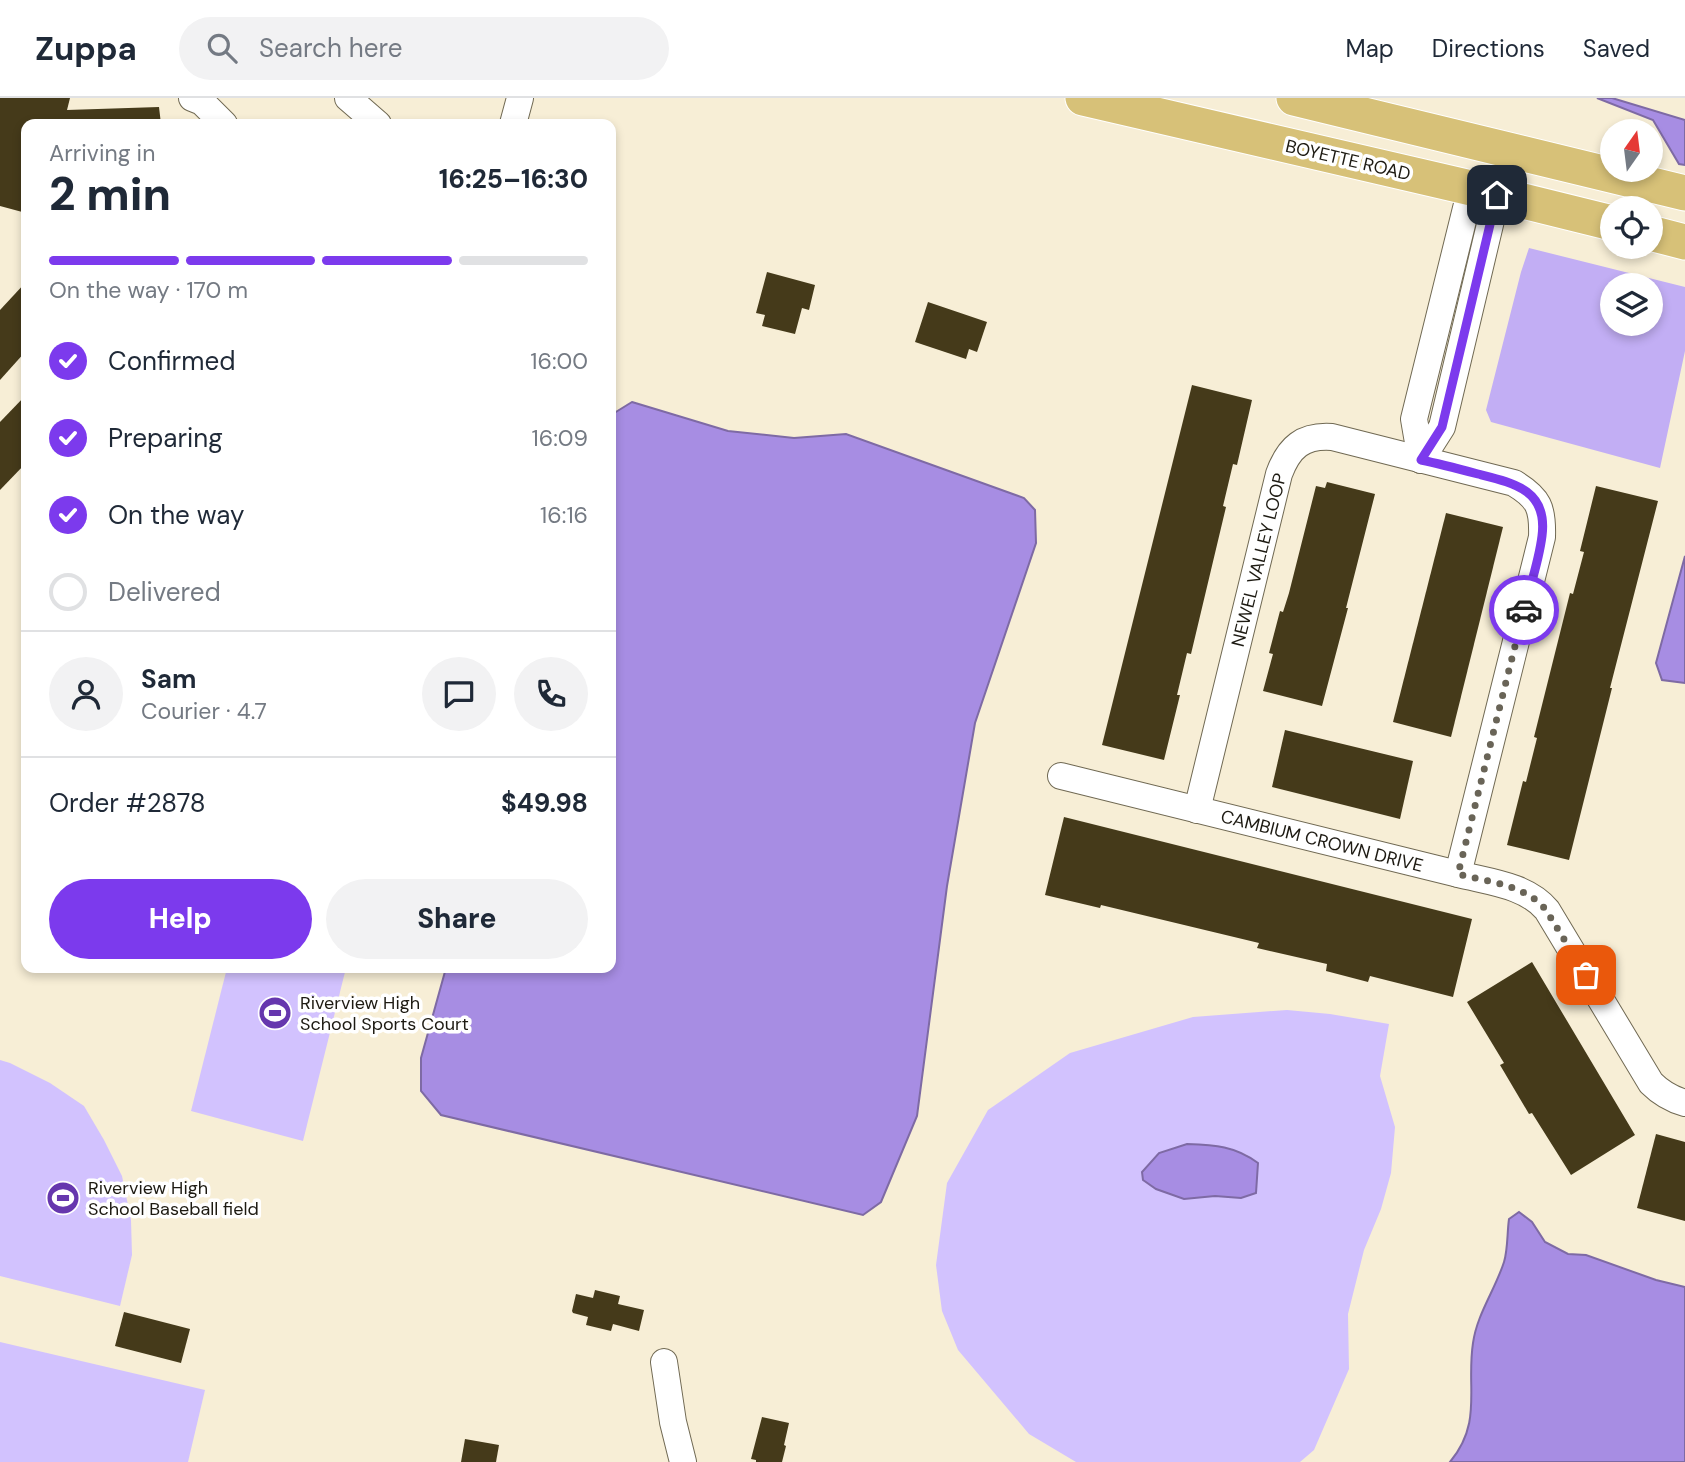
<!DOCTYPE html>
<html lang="en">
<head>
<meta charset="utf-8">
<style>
  body { margin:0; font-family:"DM Sans",sans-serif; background:#f2f2f3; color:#1f2937; height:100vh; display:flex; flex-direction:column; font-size:26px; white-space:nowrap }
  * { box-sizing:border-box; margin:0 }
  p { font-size:23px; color:#747a83 }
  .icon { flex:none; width:38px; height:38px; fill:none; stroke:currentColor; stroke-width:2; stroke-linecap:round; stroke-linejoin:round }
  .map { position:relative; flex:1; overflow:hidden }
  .drawer { position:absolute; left:21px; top:21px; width:595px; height:854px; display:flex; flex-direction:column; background:#fff; border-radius:14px; box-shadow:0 4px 10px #0003 }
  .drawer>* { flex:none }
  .needle { width:46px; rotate:14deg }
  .controls { position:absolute; left:1600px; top:21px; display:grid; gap:14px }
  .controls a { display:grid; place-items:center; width:63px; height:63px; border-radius:50%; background:#fff; box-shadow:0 4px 10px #0003; font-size:35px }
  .pin { position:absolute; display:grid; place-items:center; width:60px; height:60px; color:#fff; margin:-30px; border-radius:14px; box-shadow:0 4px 10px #0006 }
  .courier { position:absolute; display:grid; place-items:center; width:70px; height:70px; margin:-35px; border:5px solid #7c3aed; border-radius:50%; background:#fff; color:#222; box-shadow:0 2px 9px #0007 }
  .overview em { font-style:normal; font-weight:800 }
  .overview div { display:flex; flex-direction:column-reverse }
  .overview { display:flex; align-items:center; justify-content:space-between; height:119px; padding:0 28px }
  h1 { font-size:46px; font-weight:800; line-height:52px }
  .bar { display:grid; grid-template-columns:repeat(4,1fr); gap:10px 7px; align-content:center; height:84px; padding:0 28px }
  .bar i { height:9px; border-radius:5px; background:#e0e1e3 }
  .bar .on { background:#7c3aed }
  .bar p { grid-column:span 4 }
  .line { display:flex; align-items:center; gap:18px; padding:0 28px; border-top:2px solid #e0e1e3 }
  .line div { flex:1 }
  .round { display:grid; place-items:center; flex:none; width:74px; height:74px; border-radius:37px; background:#f2f2f3 }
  ol { padding:0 28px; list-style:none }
  li { display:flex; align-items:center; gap:21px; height:77px }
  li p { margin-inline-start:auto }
  li .icon { padding:7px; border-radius:50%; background:#7c3aed; color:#fff; stroke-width:4 }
  li:last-child { color:#747a83 }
  li i { width:38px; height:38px; border:4px solid #e0e1e3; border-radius:50% }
  .button { display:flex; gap:14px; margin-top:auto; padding:14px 28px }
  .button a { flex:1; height:80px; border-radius:42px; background:#7c3aed; color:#fff; font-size:28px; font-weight:800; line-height:80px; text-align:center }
  .button a+a { background:#f2f2f3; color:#1f2937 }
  header { display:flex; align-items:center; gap:42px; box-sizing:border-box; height:98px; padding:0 35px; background:#fff; border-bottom:2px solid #e0e1e3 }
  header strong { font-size:33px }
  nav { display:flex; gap:38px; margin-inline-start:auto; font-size:24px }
  .search { width:490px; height:63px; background:#f2f2f3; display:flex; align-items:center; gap:18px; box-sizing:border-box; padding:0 24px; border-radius:38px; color:#747a83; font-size:26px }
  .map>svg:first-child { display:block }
  .green { fill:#d2c2fe; fill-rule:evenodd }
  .forest { fill:#c2aef4; fill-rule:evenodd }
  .water { fill:#a78de3; stroke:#7e6aa4; stroke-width:2 }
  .building { fill:#453a1a }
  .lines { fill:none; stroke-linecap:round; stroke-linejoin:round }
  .minor-casing { stroke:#706953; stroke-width:28 }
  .major-casing { stroke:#fff; stroke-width:37 }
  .minor { stroke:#fff; stroke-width:26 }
  .major { stroke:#d7c178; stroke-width:35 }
  .done { stroke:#696457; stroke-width:7; stroke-dasharray:0 12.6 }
  .route { stroke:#7c3aed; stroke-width:9 }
  .labels { text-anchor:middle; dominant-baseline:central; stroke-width:7; stroke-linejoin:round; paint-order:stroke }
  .street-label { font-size:18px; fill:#1d1a12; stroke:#fff }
  .poi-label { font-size:18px; fill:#1d1a12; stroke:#fff; text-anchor:start }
</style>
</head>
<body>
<header>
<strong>Zuppa</strong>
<div class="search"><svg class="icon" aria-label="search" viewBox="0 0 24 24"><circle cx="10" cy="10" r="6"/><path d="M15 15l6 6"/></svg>Search here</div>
<nav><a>Map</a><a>Directions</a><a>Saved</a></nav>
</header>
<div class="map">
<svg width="1685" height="1364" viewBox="0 0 1685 1364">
  <rect width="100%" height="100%" fill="#f7eed6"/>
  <g class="green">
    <polygon points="227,870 346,870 303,1043 191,1013"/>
    <path d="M1287 912 1330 916 1389 926 1380 978 1395 1029 1391 1075 1381 1111 1364 1152 1348 1216 1349 1271 1314 1352 1300 1364H1076L1029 1336 958 1252 942 1213 936 1167 947 1085 988 1012 1070 955 1193 919ZM1187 1046 1215 1047 1247 1057 1241 1100 1215 1098 1184 1101 1156 1091 1143 1082 1159 1056Z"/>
    <polygon points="0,962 10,965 50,985 84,1008 104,1042 122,1078 131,1122 132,1157 120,1208 0,1178"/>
    <polygon points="0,1244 205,1292 188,1364 0,1364"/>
  </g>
  <path class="forest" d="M1529 150 1685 189V253L1660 370 1491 324 1486 312 1521 174ZM1612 187H1650V226H1612Z"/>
  <g class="water">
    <polygon points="1597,0 1612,0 1685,22 1685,67 1679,66 1653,22"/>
    <polygon points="632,304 728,333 794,340 846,336 1024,400 1035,412 1036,445 975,625 947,788 917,1018 881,1104 863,1117 441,1017 421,993 421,960 446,870 611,870 611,317"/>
    <polygon points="1685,458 1685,585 1662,582 1656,565"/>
    <path d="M1187 1046C1215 1047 1235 1048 1258 1065L1256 1095 1241 1100 1215 1098 1184 1101 1156 1091 1143 1082 1142 1074 1159 1055Z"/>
    <path d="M1519 1114 1532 1124 1545 1144 1568 1156 1586 1157 1656 1182 1685 1189V1364H1450C1483 1324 1466 1290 1473 1245 1477 1216 1495 1192 1504 1164 1508 1151 1507 1135 1509 1121Z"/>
  </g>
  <g class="building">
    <polygon points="0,0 70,0 67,12 159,9 161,26 26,26 26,115 0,108"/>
    <polygon points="767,174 815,187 809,212 802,210 795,236 762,228 765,217 756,215"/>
    <polygon points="26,184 26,253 0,282 0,212"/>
    <polygon points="928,204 987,224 977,254 969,251 966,261 915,244"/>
    <polygon points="1192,287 1252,302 1237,367 1233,366 1223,408 1226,409 1191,556 1187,555 1177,597 1180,597 1164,662 1102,647"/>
    <polygon points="26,297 26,365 0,392 0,324"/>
    <polygon points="1327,384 1375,396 1346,510 1348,510 1322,608 1263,593 1273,556 1269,555 1280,513 1283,514 1289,495 1316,388 1325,390"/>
    <polygon points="1596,388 1658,403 1610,590 1612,590 1569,762 1507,747 1523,683 1526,684 1537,640 1534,639 1570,495 1573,496 1584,454 1580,453"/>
    <polygon points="1446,415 1503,429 1451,639 1393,624"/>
    <polygon points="1285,632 1413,663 1400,721 1272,689"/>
    <polygon points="1064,719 1472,821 1453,899 1370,878 1368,884 1326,873 1327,866 1257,850 1259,845 1101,807 1100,810 1045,797"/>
    <polygon points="1532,864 1635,1037 1571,1077 1532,1015 1529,1016 1500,967 1504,965 1467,904"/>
    <polygon points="1656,1036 1685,1044 1685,1123 1637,1110"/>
    <polygon points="595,1192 620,1198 618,1206 644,1212 639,1233 613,1226 611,1233 586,1227 588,1219 573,1215 572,1213 576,1196 593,1200"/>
    <polygon points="124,1214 190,1231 181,1265 115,1248"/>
    <polygon points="762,1319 789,1325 784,1347 786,1348 782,1364 756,1364 756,1362 751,1361"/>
    <polygon points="465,1341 499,1347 496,1364 461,1364"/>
  </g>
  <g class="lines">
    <defs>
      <g id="minor">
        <polyline points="192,0 202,4 224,26"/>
        <polyline points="348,0 378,26"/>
        <polyline points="513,26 520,0"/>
        <polyline points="1421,362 1414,321 1471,90"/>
        <polyline points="1421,362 1442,329 1497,97"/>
        <path d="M1061 678 1458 776C1489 784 1526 787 1547 812L1651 985C1661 995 1671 1001 1685 1005"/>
        <path d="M1197 712 1279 376C1289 349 1303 337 1332 339L1514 385C1539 400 1543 410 1542 439L1458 776"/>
        <polyline points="664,1264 673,1324 683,1364"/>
      </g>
      <g id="major">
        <polyline points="1083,0 1471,90 1612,125"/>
        <polyline points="1294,0 1685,95"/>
        <polyline points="1650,135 1685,144"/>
      </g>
    </defs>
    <use href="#minor" class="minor-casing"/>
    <use href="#major" class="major-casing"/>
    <use href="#minor" class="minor"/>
    <use href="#major" class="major"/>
  </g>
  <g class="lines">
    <path class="done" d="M1524 512 1458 776C1489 784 1526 787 1546 812L1586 877"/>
    <path class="route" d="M1497 97 1442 329 1421 362C1440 366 1459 371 1478 376 1514 385 1548 392 1542 438 1539 463 1530 488 1524 512"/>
  </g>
  <defs>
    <symbol id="stadium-disc" viewBox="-11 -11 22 22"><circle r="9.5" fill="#6637ae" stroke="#fff"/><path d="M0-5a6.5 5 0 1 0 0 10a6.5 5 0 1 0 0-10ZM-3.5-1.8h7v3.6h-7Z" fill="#fff"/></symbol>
  </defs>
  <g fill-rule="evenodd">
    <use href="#stadium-disc" x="256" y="896" width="38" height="38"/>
    <use href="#stadium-disc" x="44" y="1081" width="38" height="38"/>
  </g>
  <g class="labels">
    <g class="street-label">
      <text transform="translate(1348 62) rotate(13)">BOYETTE ROAD</text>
      <text transform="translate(1259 462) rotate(-76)">NEWEL VALLEY LOOP</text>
      <text transform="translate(1322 743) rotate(14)">CAMBIUM CROWN DRIVE</text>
    </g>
    <g class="poi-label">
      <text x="300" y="905">Riverview High<tspan x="300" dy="21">School Sports Court</tspan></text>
      <text x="88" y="1090">Riverview High<tspan x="88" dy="21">School Baseball field</tspan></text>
    </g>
  </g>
</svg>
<div class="controls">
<a><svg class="needle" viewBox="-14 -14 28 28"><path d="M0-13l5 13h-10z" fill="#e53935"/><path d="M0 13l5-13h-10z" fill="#747a83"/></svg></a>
<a><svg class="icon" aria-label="locate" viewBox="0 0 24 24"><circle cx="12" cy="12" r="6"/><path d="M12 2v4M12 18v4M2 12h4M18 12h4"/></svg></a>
<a><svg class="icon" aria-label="layers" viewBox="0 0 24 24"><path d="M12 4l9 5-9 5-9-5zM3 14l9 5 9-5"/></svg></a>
</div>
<div class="pin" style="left:1586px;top:877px;background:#ea580c"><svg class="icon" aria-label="bag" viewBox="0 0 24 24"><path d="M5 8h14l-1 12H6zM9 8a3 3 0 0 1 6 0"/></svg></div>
<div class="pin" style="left:1497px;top:97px;background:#1f2937"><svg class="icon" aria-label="home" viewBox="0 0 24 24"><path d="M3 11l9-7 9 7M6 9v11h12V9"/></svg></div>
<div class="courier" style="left:1524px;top:512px"><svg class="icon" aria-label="car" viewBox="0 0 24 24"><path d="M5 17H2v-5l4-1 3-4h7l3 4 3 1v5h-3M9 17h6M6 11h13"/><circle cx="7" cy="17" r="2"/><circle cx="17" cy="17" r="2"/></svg></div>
<section class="drawer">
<div class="overview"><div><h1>2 min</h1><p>Arriving in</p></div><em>16:25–16:30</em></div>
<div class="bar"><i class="on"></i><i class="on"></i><i class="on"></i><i></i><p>On the way · 170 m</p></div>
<ol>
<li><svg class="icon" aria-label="check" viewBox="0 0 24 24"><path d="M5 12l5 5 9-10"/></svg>Confirmed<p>16:00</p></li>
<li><svg class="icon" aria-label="check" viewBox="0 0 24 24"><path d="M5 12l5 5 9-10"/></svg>Preparing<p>16:09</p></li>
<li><svg class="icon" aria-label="check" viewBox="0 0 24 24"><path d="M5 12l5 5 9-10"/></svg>On the way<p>16:16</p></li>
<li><i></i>Delivered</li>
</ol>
<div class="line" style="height:126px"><a class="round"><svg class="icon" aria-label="person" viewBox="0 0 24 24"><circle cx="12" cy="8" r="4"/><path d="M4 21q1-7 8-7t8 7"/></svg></a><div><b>Sam</b><p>Courier · 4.7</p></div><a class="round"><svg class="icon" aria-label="chat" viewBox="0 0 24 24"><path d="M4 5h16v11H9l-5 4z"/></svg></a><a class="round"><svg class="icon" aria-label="phone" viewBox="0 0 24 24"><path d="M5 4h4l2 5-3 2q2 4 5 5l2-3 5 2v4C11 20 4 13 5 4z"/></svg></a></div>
<div class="line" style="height:91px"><div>Order #2878</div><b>$49.98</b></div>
<div class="button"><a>Help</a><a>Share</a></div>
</section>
</div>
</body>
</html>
